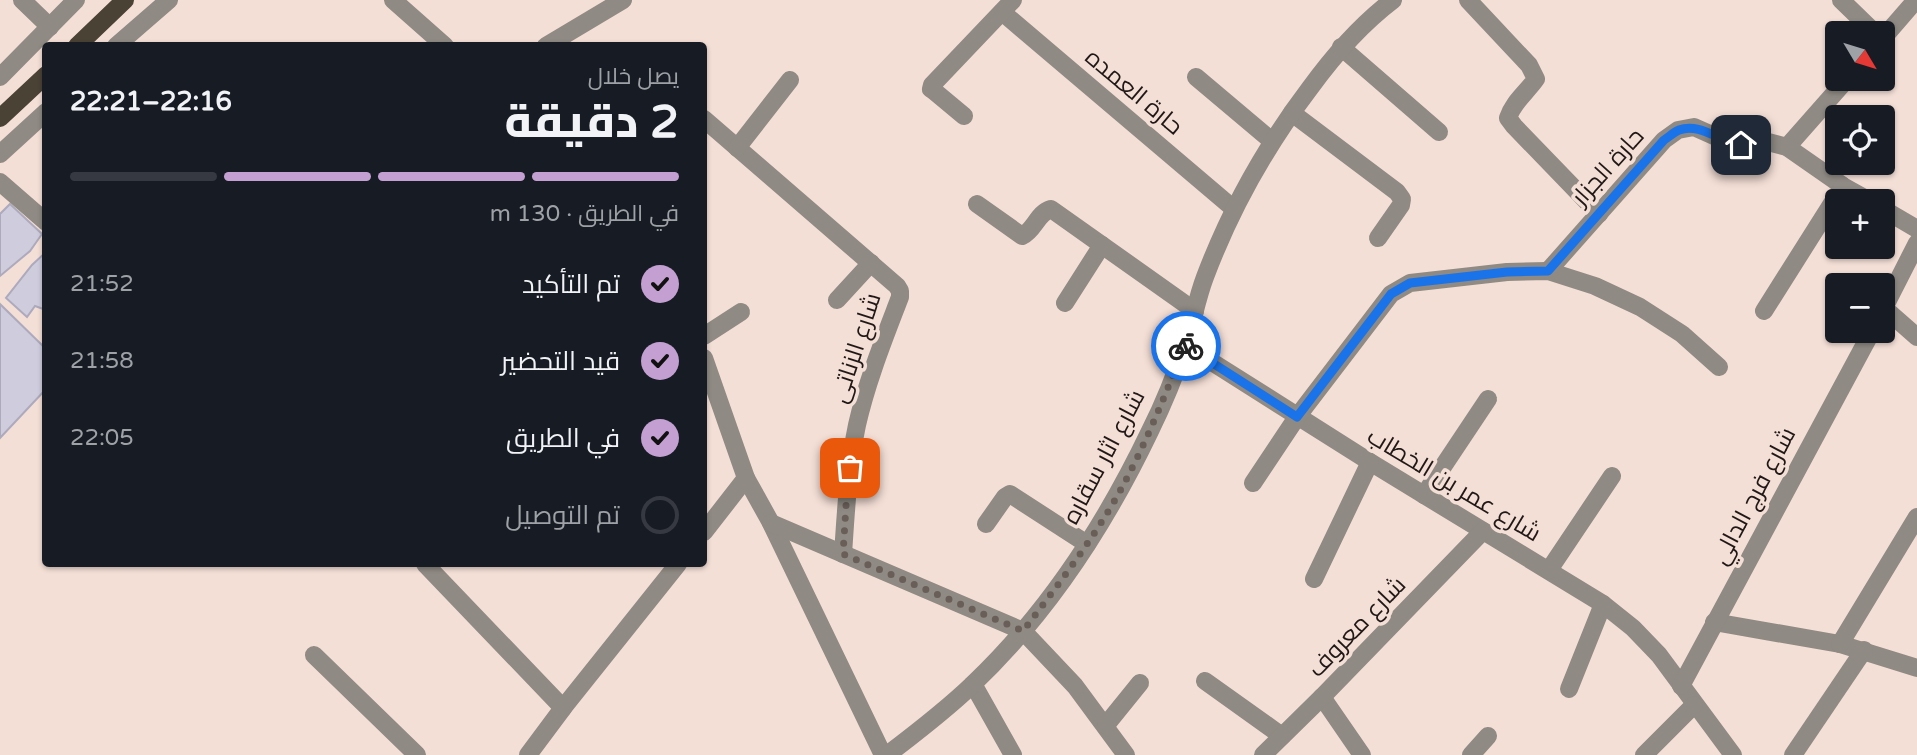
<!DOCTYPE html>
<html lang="ar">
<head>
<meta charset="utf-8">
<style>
  body { margin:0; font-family:"Varela Round",Cairo,sans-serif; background:#20242c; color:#f1f3f6; direction:rtl; height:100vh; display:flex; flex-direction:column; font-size:26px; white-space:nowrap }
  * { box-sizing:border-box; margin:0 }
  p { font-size:23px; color:#9ea1a6 }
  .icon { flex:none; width:38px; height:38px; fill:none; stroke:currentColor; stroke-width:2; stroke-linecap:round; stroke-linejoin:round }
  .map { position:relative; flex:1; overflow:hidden; direction:ltr }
  .sheet { position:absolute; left:42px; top:42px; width:665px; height:525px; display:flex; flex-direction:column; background:#171b24; border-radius:7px; box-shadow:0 2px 5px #0004; direction:rtl }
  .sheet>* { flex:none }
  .needle { width:46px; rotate:128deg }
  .tools { position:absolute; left:1825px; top:21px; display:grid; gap:14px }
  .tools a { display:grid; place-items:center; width:70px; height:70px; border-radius:7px; background:#171b24; box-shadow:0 2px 5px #0004; font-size:35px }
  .pin { position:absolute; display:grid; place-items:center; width:60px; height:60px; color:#fff; margin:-30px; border-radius:14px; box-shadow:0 4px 10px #0006 }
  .courier { position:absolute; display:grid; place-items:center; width:70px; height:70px; margin:-35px; border:5px solid #1a73e8; border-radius:50%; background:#fff; color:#222; box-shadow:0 2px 9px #0007 }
  .head em { font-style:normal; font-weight:800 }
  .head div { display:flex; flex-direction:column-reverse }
  .head { display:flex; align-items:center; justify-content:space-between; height:119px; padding:0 28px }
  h1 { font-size:46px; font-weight:800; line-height:52px }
  .bar { display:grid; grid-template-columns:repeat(4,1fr); gap:10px 7px; align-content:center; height:84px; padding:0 28px }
  .bar i { height:9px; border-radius:5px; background:#363941 }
  .bar .on { background:#c39fd2 }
  .bar p { grid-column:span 4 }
  ol { padding:0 28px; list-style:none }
  li { display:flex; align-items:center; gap:21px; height:77px }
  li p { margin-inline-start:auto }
  li .icon { padding:7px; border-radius:50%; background:#c39fd2; color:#111; stroke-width:4 }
  li:last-child { color:#9ea1a6 }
  li i { width:38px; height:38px; border:4px solid #363941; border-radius:50% }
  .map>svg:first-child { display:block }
  .building { fill:#cfccde; stroke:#aeaabd; stroke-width:2 }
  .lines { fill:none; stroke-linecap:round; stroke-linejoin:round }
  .minor { stroke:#8f8a83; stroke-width:18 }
  .major { stroke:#4b4236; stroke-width:18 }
  .done { stroke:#6a5e59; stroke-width:7; stroke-dasharray:0 12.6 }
  .route { stroke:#1a73e8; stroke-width:9 }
  .labels { text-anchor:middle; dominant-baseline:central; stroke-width:7; stroke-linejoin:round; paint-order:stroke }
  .street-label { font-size:24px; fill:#201816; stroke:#f4dfd6 }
</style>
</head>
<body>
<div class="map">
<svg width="1917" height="755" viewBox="0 0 1917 755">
  <rect width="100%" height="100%" fill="#f4dfd6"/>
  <g class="building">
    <polygon points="10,204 42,234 30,251 0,276 0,214"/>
    <polygon points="46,252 46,310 35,306 27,317 6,298 32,265"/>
    <polygon points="0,304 46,349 46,389 0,438"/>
  </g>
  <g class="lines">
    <g class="minor">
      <polyline points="22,0 50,27"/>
      <polyline points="393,0 445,46"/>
      <path d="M1468 0 1529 65 1536 79C1527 92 1513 102 1508 118L1514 126 1599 214"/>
      <polyline points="1841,0 1875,33"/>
      <polyline points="1002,12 1234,209"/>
      <polyline points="1883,38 1916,0"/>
      <polyline points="116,46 169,0"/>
      <polyline points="546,46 623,0"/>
      <polyline points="1341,47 1439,132"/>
      <polyline points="0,77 76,0"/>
      <polyline points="1196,77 1272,141"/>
      <polyline points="1292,113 1397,192 1402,199 1401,205 1378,238"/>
      <polyline points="964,116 934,91 931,89 932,85 1013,0"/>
      <path d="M704 119 897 286 900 291V297C884 339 867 381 857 425 848 468 846 511 843 554"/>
      <polyline points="1787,147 1847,79"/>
      <polyline points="737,148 790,80"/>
      <polyline points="0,154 46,112"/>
      <polyline points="0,182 46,222"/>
      <path d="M977 204 1022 236C1035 230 1037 213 1051 209L1195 311"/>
      <polyline points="1883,209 1917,229"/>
      <polyline points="1548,271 1664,140 1678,130 1694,127 1732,144 1741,145 1756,141 1768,142 1787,147 1843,186 1870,201"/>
      <polyline points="837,300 871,263"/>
      <polyline points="1065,303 1102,245"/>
      <polyline points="1884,308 1917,337"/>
      <polyline points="1883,310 1917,243"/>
      <polyline points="1764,311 1843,186"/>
      <polyline points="704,336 741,312"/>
      <polyline points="1185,345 1370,462 1603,604 1633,628 1659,655 1733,755"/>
      <polyline points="704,358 746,478 771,523 883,755"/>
      <polyline points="1253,483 1297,417 1391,294 1410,283 1507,272 1548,271 1595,286 1640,307 1682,334 1719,367"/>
      <polyline points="1424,495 1488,399"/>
      <polyline points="771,523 1023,631 1075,686 1126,755"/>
      <polyline points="986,524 1005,497 1010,494 1087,544"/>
      <polyline points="704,532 746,478"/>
      <polyline points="425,564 563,708"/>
      <polyline points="1549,570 1612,476"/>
      <polyline points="1314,579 1370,462"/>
      <polyline points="1714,622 1840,644 1917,668"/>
      <polyline points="1840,644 1917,517"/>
      <polyline points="314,655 417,755"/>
      <polyline points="1205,681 1282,736"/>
      <polyline points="973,684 1013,755"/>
      <polyline points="1681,686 1872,331"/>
      <polyline points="1569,689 1603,604"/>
      <polyline points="1322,697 1362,755"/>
      <polyline points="1106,725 1140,683"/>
      <polyline points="528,755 563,708 678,564"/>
      <path d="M887 755C916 733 946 710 972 685 1047 614 1106 523 1150 431 1163 405 1177 370 1186 343 1193 321 1197 298 1205 277 1231 208 1266 146 1310 88 1334 55 1360 25 1393 0"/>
      <polyline points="1263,755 1322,697 1483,531"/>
      <polyline points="1471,755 1488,736"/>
      <polyline points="1644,755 1694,705"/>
      <polyline points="1793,755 1864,650"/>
    </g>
    <g class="major">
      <polyline points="77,46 125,0"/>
      <polyline points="0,118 46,75"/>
    </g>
  </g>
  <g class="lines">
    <path class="done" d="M850 468 847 490 843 554 1023 631C1055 589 1088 546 1115 500 1143 451 1164 398 1185 345L1186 346"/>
    <path class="route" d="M1186 346 1297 417 1391 294 1410 283 1507 272 1548 271 1664 140C1669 137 1674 132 1679 130 1700 122 1720 142 1741 145"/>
  </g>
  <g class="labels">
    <g class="street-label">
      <text transform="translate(1134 92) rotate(40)">حارة العمده</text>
      <text transform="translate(1608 167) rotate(-48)">حارة الجزار</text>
      <text transform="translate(856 348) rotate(-72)">شارع الزناتى</text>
      <text transform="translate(1104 457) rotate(-62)">شارع اثار سقاره</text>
      <text transform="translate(1454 485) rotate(31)">شارع عمر بن الخطاب</text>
      <text transform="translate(1754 496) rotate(-62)">شارع فرج الدالي</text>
      <text transform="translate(1357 627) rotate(-46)">شارع معروف</text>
    </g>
  </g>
</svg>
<div class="tools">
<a><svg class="needle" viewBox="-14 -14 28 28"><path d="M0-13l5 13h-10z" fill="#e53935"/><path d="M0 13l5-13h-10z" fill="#9ea1a6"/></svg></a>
<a><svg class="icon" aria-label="locate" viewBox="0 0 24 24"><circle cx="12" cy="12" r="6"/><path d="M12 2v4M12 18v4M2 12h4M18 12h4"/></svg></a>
<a>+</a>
<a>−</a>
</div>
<div class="pin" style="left:850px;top:468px;background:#ea580c"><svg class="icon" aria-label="bag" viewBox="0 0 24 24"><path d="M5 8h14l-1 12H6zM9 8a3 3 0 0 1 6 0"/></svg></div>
<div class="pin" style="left:1741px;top:145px;background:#1f2937"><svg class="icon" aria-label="home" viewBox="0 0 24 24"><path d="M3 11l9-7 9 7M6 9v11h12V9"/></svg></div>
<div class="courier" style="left:1186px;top:346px"><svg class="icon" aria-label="bike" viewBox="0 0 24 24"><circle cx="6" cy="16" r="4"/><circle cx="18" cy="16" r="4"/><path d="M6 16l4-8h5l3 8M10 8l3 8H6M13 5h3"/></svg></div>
<section class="sheet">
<div class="head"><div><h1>2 دقيقة</h1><p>يصل خلال</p></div><em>22:16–22:21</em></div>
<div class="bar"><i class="on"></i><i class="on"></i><i class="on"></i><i></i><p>في الطريق · 130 m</p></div>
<ol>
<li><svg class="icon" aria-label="check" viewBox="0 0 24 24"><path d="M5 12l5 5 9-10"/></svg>تم التأكيد<p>21:52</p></li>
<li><svg class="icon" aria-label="check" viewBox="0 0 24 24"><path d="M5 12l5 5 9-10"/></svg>قيد التحضير<p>21:58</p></li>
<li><svg class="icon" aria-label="check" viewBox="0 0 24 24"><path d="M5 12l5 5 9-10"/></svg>في الطريق<p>22:05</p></li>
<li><i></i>تم التوصيل</li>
</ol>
</section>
</div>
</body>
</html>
